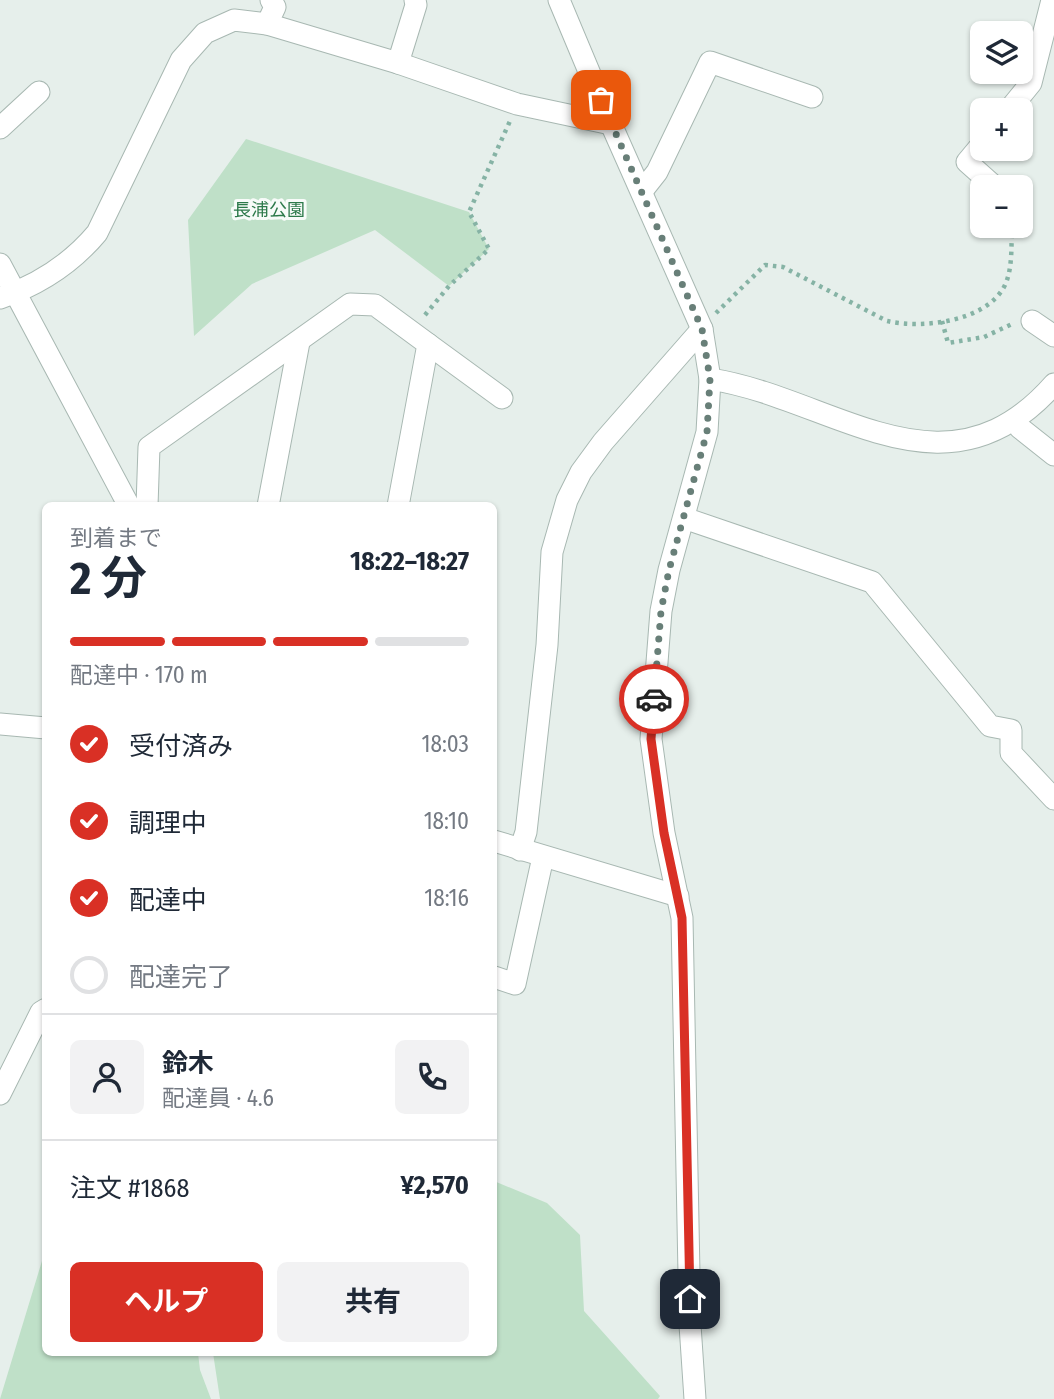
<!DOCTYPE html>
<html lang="ja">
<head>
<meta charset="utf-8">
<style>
  body { margin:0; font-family:"Fira Sans Condensed","Noto Sans JP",sans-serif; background:#f2f2f3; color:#1f2937; height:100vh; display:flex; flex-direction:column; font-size:26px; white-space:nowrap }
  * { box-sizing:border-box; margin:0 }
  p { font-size:23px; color:#747a83 }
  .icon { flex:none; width:38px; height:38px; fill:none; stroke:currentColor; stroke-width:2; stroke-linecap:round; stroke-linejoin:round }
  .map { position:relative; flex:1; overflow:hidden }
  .drawer { position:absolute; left:42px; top:502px; width:455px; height:854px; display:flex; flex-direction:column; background:#fff; border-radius:10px; box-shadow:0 2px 5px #0004 }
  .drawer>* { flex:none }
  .tools { position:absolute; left:970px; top:21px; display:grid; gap:14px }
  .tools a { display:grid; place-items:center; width:63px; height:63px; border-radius:10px; background:#fff; box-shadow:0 2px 5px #0004; font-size:35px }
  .pin { position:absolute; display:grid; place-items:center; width:60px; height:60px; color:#fff; margin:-30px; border-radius:14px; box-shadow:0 4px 10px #0006 }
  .courier { position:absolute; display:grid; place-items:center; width:70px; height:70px; margin:-35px; border:5px solid #d93025; border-radius:50%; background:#fff; color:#222; box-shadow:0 2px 9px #0007 }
  .headline em { font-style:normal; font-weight:700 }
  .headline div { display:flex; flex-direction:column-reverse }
  .headline { display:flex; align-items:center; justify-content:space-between; height:119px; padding:0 28px }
  h1 { font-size:46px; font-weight:700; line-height:52px }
  .bar { display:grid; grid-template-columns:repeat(4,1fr); gap:10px 7px; align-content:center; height:84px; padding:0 28px }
  .bar i { height:9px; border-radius:5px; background:#e0e1e3 }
  .bar .current { background:#d93025 }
  .bar p { grid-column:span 4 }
  .line { display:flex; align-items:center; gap:18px; padding:0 28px; border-top:2px solid #e0e1e3 }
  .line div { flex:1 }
  .round { display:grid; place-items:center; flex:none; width:74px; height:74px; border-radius:10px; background:#f2f2f3 }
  ol { padding:0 28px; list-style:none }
  li { display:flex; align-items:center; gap:21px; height:77px }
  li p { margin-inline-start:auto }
  li .icon { padding:7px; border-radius:50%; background:#d93025; color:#fff; stroke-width:4 }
  li:last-child { color:#747a83 }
  li i { width:38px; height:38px; border:4px solid #e0e1e3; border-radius:50% }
  .primary-button { display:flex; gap:14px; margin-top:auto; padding:14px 28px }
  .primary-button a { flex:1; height:80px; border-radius:10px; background:#d93025; color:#fff; font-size:28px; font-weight:700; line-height:80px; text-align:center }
  .primary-button a+a { background:#f2f2f3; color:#1f2937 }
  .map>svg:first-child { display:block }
  .green { fill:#bfe0c8 }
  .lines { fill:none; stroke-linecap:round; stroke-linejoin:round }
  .minor-casing { stroke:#a8b8b2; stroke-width:23 }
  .path { stroke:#86b3a5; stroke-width:4.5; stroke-dasharray:3.5 5; stroke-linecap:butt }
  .minor { stroke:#fff; stroke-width:21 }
  .done { stroke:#687f78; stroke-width:7; stroke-dasharray:0 12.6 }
  .route { stroke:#d93025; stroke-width:9 }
  .labels { text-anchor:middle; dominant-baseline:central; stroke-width:6; stroke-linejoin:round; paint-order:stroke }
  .park-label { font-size:18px; fill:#2d7a4b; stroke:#f7fbf9 }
</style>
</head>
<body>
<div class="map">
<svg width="1054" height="1399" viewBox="0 0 1054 1399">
  <rect width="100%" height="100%" fill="#e6efeb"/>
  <g class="green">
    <polygon points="246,139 469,212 489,249 449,286 375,230 252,284 194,336 188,220"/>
    <polygon points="494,1181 547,1203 580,1235 584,1311 660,1396 658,1399 220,1399 213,1353 494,1353"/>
    <polygon points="45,1251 46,1353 198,1353 200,1370 211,1399 0,1399"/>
  </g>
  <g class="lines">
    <defs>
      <g id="minor">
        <polyline points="559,0 611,124 702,329 710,379 707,432 669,570 661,611 651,739 664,833 682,918 690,1325 695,1399"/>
        <polyline points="267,24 275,7 271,0"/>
        <polyline points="398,63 416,5 415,0"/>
        <polyline points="1009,110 1031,83 1052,0"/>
        <polyline points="0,128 39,92"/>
        <polyline points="982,144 967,162 995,187"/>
        <polyline points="642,191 657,172 710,62 812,97"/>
        <polyline points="0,264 129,506"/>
        <path d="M0 298C38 285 71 264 97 233L181 60 205 33 234 20 267 24 398 63 517 104 611 124"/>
        <polyline points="1032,321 1054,336"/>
        <polyline points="428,344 502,398"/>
        <path d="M710 379C834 398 945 508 1054 384"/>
        <polyline points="1016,420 1020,428 1054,455"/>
        <polyline points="147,506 149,447 350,304 375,305 428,344 398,506"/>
        <polyline points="268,506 299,342"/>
        <polyline points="684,518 872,582 990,726 1011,730 1011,753 1054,799"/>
        <polyline points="0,724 46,728"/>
        <polyline points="494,841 678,896"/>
        <polyline points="520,850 526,832 547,645 552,552 567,500 581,472 603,442 702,329"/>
        <polyline points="494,977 515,984 543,857"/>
        <polyline points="0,1094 41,1012 46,1009"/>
      </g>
    </defs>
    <use href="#minor" class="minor-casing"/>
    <g class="path">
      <path d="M716 313 765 265 783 267 887 321C922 329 987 322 1005 285 1013 268 1011 244 1012 226"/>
      <polyline points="425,315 449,286 489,249 469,212 510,121"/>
      <polyline points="942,321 948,343 984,337 1012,324"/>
    </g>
    <use href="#minor" class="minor"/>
  </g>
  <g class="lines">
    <polyline class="done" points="601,100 702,329 710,379 707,432 669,570 661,611 654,699"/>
    <polyline class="route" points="654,699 651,739 664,833 682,918 690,1299"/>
  </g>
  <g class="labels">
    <g class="park-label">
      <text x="269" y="210">長浦公園</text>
    </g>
  </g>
</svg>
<div class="tools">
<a><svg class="icon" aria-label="layers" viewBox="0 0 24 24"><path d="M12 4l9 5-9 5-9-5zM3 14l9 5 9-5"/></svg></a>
<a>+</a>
<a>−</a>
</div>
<div class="pin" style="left:601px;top:100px;background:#ea580c"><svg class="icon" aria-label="bag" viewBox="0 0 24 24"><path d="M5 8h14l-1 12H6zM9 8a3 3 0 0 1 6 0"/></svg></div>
<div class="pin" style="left:690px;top:1299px;background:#1f2937"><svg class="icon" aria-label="home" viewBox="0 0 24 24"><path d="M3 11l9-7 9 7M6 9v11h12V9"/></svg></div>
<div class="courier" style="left:654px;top:699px"><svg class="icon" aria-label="car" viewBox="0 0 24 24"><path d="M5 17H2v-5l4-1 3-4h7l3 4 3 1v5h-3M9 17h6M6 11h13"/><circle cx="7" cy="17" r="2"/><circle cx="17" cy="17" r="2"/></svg></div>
<section class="drawer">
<div class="headline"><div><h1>2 分</h1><p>到着まで</p></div><em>18:22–18:27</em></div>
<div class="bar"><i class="current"></i><i class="current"></i><i class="current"></i><i></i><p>配達中 · 170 m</p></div>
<ol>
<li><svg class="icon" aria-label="check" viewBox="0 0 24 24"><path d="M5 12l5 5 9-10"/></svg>受付済み<p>18:03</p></li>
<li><svg class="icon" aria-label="check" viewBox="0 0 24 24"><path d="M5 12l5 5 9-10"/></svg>調理中<p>18:10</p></li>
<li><svg class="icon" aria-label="check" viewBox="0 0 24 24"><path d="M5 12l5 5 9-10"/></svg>配達中<p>18:16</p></li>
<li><i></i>配達完了</li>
</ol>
<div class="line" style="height:126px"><a class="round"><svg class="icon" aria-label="person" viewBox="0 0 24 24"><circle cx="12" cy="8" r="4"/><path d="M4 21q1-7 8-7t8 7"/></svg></a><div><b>鈴木</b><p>配達員 · 4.6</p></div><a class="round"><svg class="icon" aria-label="phone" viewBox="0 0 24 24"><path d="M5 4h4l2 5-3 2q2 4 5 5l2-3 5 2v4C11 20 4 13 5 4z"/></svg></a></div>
<div class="line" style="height:91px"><div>注文 #1868</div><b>¥2,570</b></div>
<div class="primary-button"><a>ヘルプ</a><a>共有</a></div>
</section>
</div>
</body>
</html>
